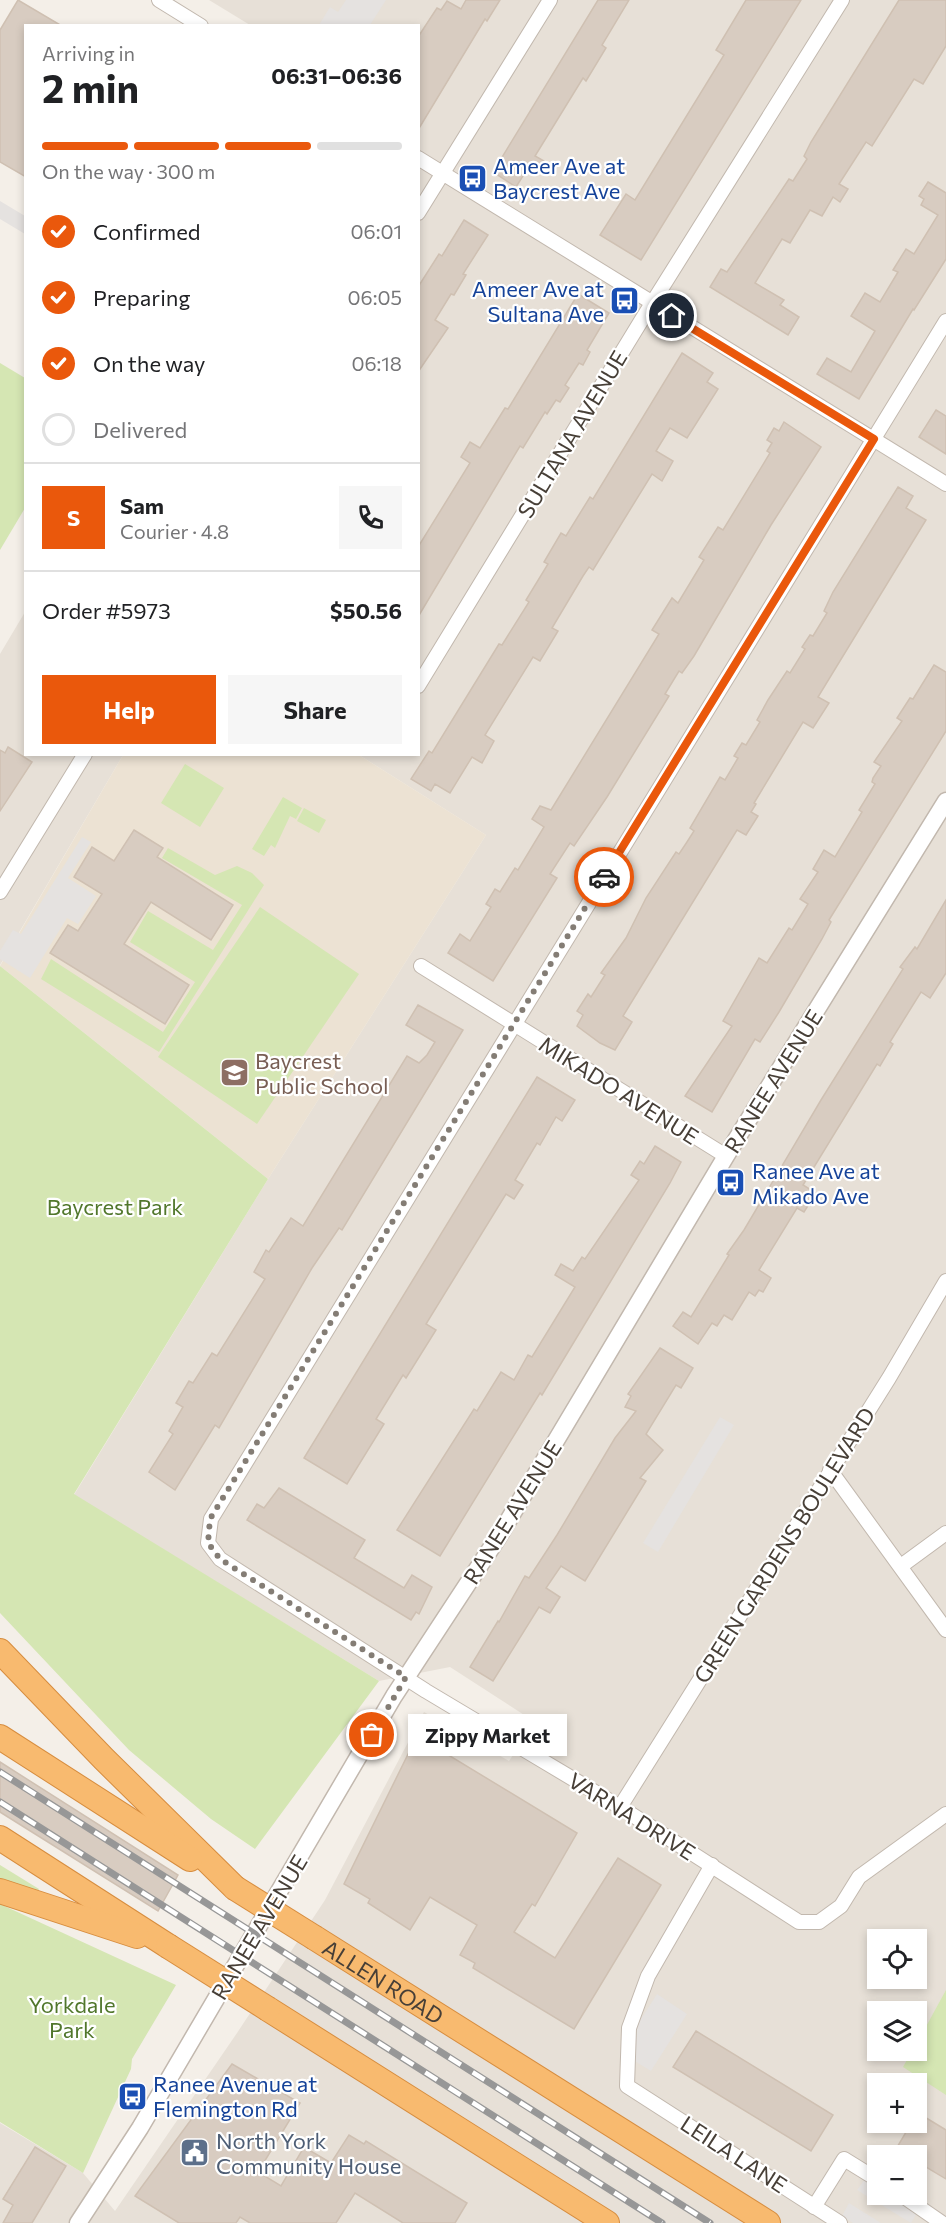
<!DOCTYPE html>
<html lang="en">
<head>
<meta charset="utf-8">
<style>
  body { margin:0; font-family:Commissioner,sans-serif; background:#f6f6f6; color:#202124; height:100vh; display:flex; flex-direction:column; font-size:22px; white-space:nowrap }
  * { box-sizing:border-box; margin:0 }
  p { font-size:20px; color:#757577 }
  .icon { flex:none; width:33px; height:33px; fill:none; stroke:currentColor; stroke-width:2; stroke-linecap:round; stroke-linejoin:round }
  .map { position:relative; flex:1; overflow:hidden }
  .side { position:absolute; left:24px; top:24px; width:396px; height:732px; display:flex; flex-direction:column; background:#fff; border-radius:0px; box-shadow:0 3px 9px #0003 }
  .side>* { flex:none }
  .controls { position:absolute; left:867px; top:1929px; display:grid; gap:12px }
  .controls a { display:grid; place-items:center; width:60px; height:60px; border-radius:0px; background:#fff; box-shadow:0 3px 9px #0003; font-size:30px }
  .pin { position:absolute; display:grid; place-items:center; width:51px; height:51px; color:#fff; margin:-26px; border:3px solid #fff; border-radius:50%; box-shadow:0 2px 6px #0007 }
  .courier { position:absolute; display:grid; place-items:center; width:60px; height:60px; margin:-30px; border:4px solid #ea580c; border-radius:50%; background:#fff; color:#222; box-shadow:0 2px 8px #0007 }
  .bubble { position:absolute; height:42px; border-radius:0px; background:#fff; box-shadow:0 3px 9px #0003; font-size:20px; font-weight:700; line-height:42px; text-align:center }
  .overview em { font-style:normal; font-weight:700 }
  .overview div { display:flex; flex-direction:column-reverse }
  .overview { display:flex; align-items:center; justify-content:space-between; height:102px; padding:0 18px }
  h1 { font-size:39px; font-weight:700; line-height:45px }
  .bar { display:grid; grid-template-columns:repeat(4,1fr); gap:9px 6px; align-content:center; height:72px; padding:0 18px }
  .bar i { height:8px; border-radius:4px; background:#e0e0e0 }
  .bar .selected { background:#ea580c }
  .bar p { grid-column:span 4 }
  .line { display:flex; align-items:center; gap:15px; padding:0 18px; border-top:2px solid #e0e0e0 }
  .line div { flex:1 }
  .round { display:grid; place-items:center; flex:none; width:63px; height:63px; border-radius:0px; background:#f6f6f6 }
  ol { padding:0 18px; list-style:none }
  li { display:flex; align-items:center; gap:18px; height:66px }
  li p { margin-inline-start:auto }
  li .icon { padding:6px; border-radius:50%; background:#ea580c; color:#fff; stroke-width:4 }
  li:last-child { color:#757577 }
  li i { width:33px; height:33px; border:3px solid #e0e0e0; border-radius:50% }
  .primary-button { display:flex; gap:12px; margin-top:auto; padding:12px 18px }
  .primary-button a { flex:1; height:69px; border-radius:0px; background:#ea580c; color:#fff; font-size:24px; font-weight:700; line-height:69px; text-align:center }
  .primary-button a+a { background:#f6f6f6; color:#202124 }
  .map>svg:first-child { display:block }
  .residential { fill:#e7e0d7; fill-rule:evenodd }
  .education { fill:#ece2d3 }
  .green { fill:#d5e6b3 }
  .parking { fill:#e5e2e0 }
  .building { fill:#d8ccc1; stroke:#cfc0b2; stroke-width:1.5 }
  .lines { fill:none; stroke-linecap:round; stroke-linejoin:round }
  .minor-casing { stroke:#c2b8ae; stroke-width:16 }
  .tertiary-casing { stroke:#c2b8ae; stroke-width:19 }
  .motorway-casing { stroke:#d78d3f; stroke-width:26 }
  .minor { stroke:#fff; stroke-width:14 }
  .tertiary { stroke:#fff; stroke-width:16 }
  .motorway { stroke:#f8ba6f; stroke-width:24 }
  .rail-casing { stroke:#979797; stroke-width:7 }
  .rail { stroke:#fff; stroke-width:4.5; stroke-dasharray:14; stroke-linecap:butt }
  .motorway-bridge-casing { stroke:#d78d3f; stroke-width:26; stroke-linecap:butt }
  .motorway-bridge { stroke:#f8ba6f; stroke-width:24 }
  .done { stroke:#847d75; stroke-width:6; stroke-dasharray:0 10.8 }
  .route { stroke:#ea580c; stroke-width:8 }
  .labels { text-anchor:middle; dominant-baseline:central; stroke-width:4.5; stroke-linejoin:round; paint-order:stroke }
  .transit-label { font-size:22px; fill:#164399; stroke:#fff; text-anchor:start }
  .street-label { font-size:22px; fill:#473f37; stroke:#fff }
  .education-label { font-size:22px; fill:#785e54; stroke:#fff; text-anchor:start }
  .park-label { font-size:22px; fill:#51772c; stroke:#fff }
  .service-label { font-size:22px; fill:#4e5e75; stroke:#fff; text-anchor:start }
</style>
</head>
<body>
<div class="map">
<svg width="946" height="2223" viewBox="0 0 946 2223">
  <rect width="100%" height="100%" fill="#f4efe8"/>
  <g class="residential">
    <path d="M209 0H946V2223H0V2123L83 2173 115 2211 237 2033 325 1900 424 1712 509 1761 535 1722 450 1667 379 1681 74 1495 268 1179 486 835 359 755 418 754V26L250 25ZM878 1940H916V1978H878ZM878 2012H916V2050H878ZM878 2084H916V2122H878ZM878 2156H916V2194H878Z"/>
    <polygon points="25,612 26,754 123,755 0,965 0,654"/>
  </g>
  <polygon class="education" points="123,755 359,755 486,835 268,1179 0,966"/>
  <g class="green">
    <polygon points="0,363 25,378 25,508 0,550"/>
    <polygon points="185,764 224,788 200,827 161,803"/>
    <polygon points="283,797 302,808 296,819 290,816 275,848 271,845 264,856 252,849"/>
    <polygon points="304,808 326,820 319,833 297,821"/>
    <polygon points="168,848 215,875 237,866 252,873 264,885 159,1052 41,979 51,959 163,1032 195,982 130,942 148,911 213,950 242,905 162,858"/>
    <polygon points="260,907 359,974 257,1124 158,1057"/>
    <polygon points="0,966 268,1179 74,1494 379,1681 255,1849 211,1819 129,1750 0,1613"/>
    <polygon points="0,1865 39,1889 37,1893 0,1882"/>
    <polygon points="0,1904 176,1985 132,2059 131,2069 83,2173 0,2122"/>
    <polygon points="946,1990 946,2095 903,2067 912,2051 916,2050 917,2043"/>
  </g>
  <g class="parking">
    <polygon points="346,0 386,0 370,25 319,25 330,7 338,12"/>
    <polygon points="0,201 25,216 25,234 0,219"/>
    <polygon points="82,837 91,842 68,878 96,896 78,924 67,918 30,978 0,959 0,951 13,930 21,934"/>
    <polygon points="720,1417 734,1425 658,1552 643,1543"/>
    <polygon points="657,1994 687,2014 651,2071 620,2052"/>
    <polygon points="865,2179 877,2188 878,2194 888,2195 917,2213 911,2223 857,2190"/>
    <polygon points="849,2203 881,2223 853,2223 842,2216"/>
  </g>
  <g class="building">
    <polygon points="18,0 62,26 26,26 26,177 0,162 0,30"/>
    <polygon points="466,0 500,0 487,21 485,19 418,130 418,37 437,8 441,10 447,1 461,9"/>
    <polygon points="598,0 629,0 602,45 606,48 586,81 583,78 535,156 544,161 537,173 528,168 516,187 493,172"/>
    <polygon points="746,0 801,0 641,260 600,235 626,194 635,200 724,55 716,50"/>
    <polygon points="899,0 946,0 946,46 923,84 914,79 872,146 866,142 839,184 848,189 840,202 833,197 822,216 810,210 790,243 782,239 755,283 784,300 780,305 799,317 788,335 710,287 721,269 727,272 789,179 793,181 807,159 804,156 811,142"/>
    <polygon points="928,182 946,193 946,259 914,310 913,309 859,399 817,374 827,358 851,372 875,331 851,316 865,293 880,302 898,272 893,270 906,249 914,254 938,215 921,205 924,199 919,196"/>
    <polygon points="464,220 488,235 463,274 466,275 454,295 451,294 435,320 448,328 418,372 418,287 439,254 442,256"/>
    <polygon points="578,294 609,313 587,350 590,352 583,365 579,363 565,385 569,388 560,402 556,400 547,414 545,412 523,448 520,446 418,617 418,547 470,463 461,457 470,442 480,448 505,408 508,409"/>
    <polygon points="682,353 713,373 707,382 718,389 687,438 670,428 656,451 673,461 662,481 652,474 593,570 589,567 583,576 552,628 558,631 540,661 533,657 485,735 494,741 482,763 472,757 450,793 435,784 431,791 411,779 429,751 432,753 499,644 502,645 529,602 526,600 548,564 544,562 561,533 566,536 590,497 593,499"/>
    <polygon points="936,410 946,416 946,454 919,437"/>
    <polygon points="784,422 821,447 771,525 694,656 682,673 679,671 665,694 669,696 607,797 574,846 570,843 550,874 557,878 493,981 448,953 460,934 470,941 491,907 486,904 495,889 500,892 515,868 518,870 544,827 532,819 540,806 551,810 659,634 652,630 672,598 678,603 704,560 699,557 718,527 723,530 770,453 767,451 772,443 767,440 774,428 779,431"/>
    <polygon points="898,487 913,496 906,508 926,520 818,697 829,703 813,728 803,722 754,803 756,804 751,812 758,816 746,835 737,830 623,1016 632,1022 615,1050 600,1043 577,1026 583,1015 577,1011 588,994 591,997 605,975 601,973 626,938 646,898 676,852 679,854 687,842 694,831 690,828 720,777 725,780 738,758 734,756 742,743 746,745 760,722 757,720 768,700 787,671 790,673 805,649 802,647 810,635 813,636 827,613 824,611 833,592"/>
    <polygon points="934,665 946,672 946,731 829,920 831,922 822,939 779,1012 760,1042 755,1039 712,1112 685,1096 732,1026 723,1021 759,958 767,963 789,928 792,930 808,904 800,899 818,872 813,869 824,850 835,857 862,812 859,810 875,784 872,782 873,778 881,766 874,762 902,721 897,718 910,698 913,699"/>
    <polygon points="8,747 32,762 0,811 0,750 5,753"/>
    <polygon points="134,830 163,848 157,857 233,905 211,940 151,902 124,944 189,985 165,1024 50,953 68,925 78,931 102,894 74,877 92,847 114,861"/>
    <polygon points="946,900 946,973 930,998 921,992 890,1042 893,1044 880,1066 877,1064 803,1185 816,1193 804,1212 797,1208 759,1270 771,1278 763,1292 759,1290 755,1296 749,1292 732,1320 724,1315 717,1326 712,1323 698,1344 673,1326 683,1312 691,1317 729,1255 727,1254 744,1230 821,1100 903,969 900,967 915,947 917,949"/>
    <polygon points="418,1005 463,1030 342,1230 339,1228 312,1268 219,1428 215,1425 175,1490 149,1472 173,1434 169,1431 183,1407 176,1403 189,1381 193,1383 212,1353 217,1356 265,1279 254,1272 266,1250 269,1252 291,1218 303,1226 407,1056 419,1063 427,1055 435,1042 406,1025"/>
    <polygon points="537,1077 575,1100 562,1121 556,1117 540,1145 537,1143 515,1180 523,1185 514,1199 506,1194 426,1324 436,1330 406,1378 403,1375 376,1419 384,1424 347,1484 304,1458"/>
    <polygon points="655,1146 681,1162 670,1183 542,1395 540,1393 440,1556 397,1530 474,1409 477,1411 501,1372 514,1380 528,1355 532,1357 575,1287 555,1275 561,1264 573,1271 582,1257 585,1259 639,1180 631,1175 640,1161 644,1164"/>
    <polygon points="660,1348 693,1368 681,1388 676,1385 646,1434 663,1450 640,1478 646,1481 585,1581 561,1566 546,1588 560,1597 550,1613 539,1607 493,1681 470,1667 498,1621 499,1622 525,1576 529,1578 557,1535 615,1438 636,1411 625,1407 631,1396 628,1394"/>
    <polygon points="279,1488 365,1540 354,1558 404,1588 412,1575 432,1587 419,1614 416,1612 411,1620 247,1520 257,1504 264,1508"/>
    <polygon points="417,1736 577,1833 535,1906 532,1904 514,1932 555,1958 618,1858 661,1885 574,2029 473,1968 475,1963 460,1955 477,1925 430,1897 410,1930 368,1903 370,1899 344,1884"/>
    <polygon points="0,1762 178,1875 158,1911 0,1812"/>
    <polygon points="696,2031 833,2115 811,2151 673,2067"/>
    <polygon points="232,2064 300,2103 258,2172 281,2186 304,2147 331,2163 349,2135 364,2144 366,2141 467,2203 455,2223 403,2223 355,2193 336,2223 250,2223 240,2217 236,2223 179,2223 135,2196"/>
    <polygon points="918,2113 946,2130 946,2179 916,2161 916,2156 907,2156 896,2149 912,2122 916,2122"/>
    <polygon points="35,2147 66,2166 32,2223 3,2223 13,2205 3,2199"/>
  </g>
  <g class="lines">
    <defs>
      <g id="minor">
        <polyline points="159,0 201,26"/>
        <polyline points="418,158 946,484"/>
        <polyline points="418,213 550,0"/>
        <polyline points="946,321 211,1519 208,1543 220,1559 426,1691 620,1807 799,1922 819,1922 841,1906 859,1877 946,1814"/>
        <polyline points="418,686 641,321 842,0"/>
        <polyline points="0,892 85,754"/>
        <polyline points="421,966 726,1156"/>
        <polyline points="830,1470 946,1630"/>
        <polyline points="901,1566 946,1533"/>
        <polyline points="620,1807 889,1378 946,1281"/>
        <polyline points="712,1865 648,1976 629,2028 627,2086 840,2223"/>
        <polyline points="900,2194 942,2223"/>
        <polyline points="814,2207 844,2159 878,2180"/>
      </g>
      <polyline id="tertiary" points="78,2223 140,2128 394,1696 499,1536 726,1156 946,801"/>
      <g id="motorway">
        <polyline points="0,1651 104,1759 235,1888"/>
        <polyline points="0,1737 190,1859"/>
        <polyline points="0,1838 168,1946"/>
        <polyline points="0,1891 137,1936"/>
        <path id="s1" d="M315 1938 768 2223"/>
        <polyline points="268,2009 607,2223"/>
      </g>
    </defs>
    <use href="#minor" class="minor-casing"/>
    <use href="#tertiary" class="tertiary-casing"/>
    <use href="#motorway" class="motorway-casing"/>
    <use href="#minor" class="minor"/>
    <use href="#tertiary" class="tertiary"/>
    <use href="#motorway" class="motorway"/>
    <defs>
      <g id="rail">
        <polyline points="0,1772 710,2223"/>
        <polyline points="0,1802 662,2223"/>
      </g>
    </defs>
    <use href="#rail" class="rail-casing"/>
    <use href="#rail" class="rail"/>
    <defs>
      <g id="motorway-bridge">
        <polyline points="235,1888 315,1938"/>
        <polyline points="168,1946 268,2009"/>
      </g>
    </defs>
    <use href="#motorway-bridge" class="motorway-bridge-casing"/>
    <use href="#motorway-bridge" class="motorway-bridge"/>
  </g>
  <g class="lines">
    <polyline class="done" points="372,1735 406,1677 220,1559 208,1543 210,1519 604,877"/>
    <polyline class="route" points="604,877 874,439 672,316"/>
  </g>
  <defs>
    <symbol id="bus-square" viewBox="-11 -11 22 22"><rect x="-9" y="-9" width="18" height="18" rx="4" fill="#1a4fb4" stroke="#fff"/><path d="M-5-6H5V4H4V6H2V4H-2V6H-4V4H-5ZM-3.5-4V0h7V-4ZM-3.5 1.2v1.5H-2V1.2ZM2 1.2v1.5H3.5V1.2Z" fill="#fff"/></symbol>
    <symbol id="school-square" viewBox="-11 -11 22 22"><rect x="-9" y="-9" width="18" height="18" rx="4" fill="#8d6e63" stroke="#fff"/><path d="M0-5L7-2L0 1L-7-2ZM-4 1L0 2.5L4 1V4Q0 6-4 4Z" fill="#fff"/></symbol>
    <symbol id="civic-square" viewBox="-11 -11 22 22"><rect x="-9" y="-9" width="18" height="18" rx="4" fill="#5c6f8a" stroke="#fff"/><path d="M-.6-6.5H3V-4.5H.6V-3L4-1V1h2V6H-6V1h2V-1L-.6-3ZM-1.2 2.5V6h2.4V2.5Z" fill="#fff"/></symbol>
  </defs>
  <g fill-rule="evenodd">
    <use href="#bus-square" x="456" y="162" width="33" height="33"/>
    <use href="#bus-square" x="608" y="284" width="33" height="33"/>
    <use href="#school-square" x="218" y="1056" width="33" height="33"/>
    <use href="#bus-square" x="714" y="1166" width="33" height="33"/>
    <use href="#bus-square" x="116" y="2080" width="33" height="33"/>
    <use href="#civic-square" x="178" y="2136" width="33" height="33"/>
  </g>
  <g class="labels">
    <g class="transit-label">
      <text x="493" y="165">Ameer Ave at<tspan x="493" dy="25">Baycrest Ave</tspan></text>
      <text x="604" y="288" text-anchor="end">Ameer Ave at<tspan x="604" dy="25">Sultana Ave</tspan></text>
      <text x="752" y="1170">Ranee Ave at<tspan x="752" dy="25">Mikado Ave</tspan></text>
      <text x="153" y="2083">Ranee Avenue at<tspan x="153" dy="25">Flemington Rd</tspan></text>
    </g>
    <g class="street-label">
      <text transform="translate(572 434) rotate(-59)">SULTANA AVENUE</text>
      <text transform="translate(773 1081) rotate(-58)">RANEE AVENUE</text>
      <text transform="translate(619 1090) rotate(32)">MIKADO AVENUE</text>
      <text transform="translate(512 1512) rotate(-58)">RANEE AVENUE</text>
      <text transform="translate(784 1545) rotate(-58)">GREEN GARDENS BOULEVARD</text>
      <text transform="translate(632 1816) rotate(32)">VARNA DRIVE</text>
      <text transform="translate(259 1927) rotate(-59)">RANEE AVENUE</text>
      <text stroke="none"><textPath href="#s1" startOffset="81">ALLEN ROAD</textPath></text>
      <text transform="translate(734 2154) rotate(33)">LEILA LANE</text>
    </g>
    <g class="education-label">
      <text x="255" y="1060">Baycrest<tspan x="255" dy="25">Public School</tspan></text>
    </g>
    <g class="park-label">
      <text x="115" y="1206">Baycrest Park</text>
      <text x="72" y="2004">Yorkdale<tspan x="72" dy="25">Park</tspan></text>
    </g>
    <g class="service-label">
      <text x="216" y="2140">North York<tspan x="216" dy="25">Community House</tspan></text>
    </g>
  </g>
</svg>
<div class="controls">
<a><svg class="icon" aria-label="locate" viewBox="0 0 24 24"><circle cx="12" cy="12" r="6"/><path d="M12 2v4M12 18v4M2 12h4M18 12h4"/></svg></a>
<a><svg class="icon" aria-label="layers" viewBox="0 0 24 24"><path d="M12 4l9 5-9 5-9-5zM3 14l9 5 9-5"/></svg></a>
<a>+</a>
<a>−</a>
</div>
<div class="pin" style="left:372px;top:1735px;background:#ea580c"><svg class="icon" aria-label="bag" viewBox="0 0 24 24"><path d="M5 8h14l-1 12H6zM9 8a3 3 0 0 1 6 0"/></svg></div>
<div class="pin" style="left:672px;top:316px;background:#1f2937"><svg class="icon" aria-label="home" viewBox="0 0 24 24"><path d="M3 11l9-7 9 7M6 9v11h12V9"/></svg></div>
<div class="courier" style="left:604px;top:877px"><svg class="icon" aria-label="car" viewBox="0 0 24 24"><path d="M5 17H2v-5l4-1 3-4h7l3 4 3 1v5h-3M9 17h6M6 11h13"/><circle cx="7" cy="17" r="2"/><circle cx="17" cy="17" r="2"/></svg></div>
<div class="bubble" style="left:408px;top:1714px;width:159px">Zippy Market</div>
<section class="side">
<div class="overview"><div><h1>2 min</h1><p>Arriving in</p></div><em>06:31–06:36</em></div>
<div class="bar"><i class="selected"></i><i class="selected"></i><i class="selected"></i><i></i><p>On the way · 300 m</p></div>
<ol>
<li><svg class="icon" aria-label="check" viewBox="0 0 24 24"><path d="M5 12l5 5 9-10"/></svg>Confirmed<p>06:01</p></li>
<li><svg class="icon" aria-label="check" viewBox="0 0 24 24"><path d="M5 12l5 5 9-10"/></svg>Preparing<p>06:05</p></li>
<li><svg class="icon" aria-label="check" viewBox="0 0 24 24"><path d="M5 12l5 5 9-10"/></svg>On the way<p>06:18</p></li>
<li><i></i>Delivered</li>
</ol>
<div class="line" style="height:108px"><b class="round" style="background:#ea580c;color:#fff">S</b><div><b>Sam</b><p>Courier · 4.8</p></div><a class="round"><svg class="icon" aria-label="phone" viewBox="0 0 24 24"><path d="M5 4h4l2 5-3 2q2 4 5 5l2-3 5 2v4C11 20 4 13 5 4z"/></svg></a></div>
<div class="line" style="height:78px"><div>Order #5973</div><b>$50.56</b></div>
<div class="primary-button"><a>Help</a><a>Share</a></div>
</section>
</div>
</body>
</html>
